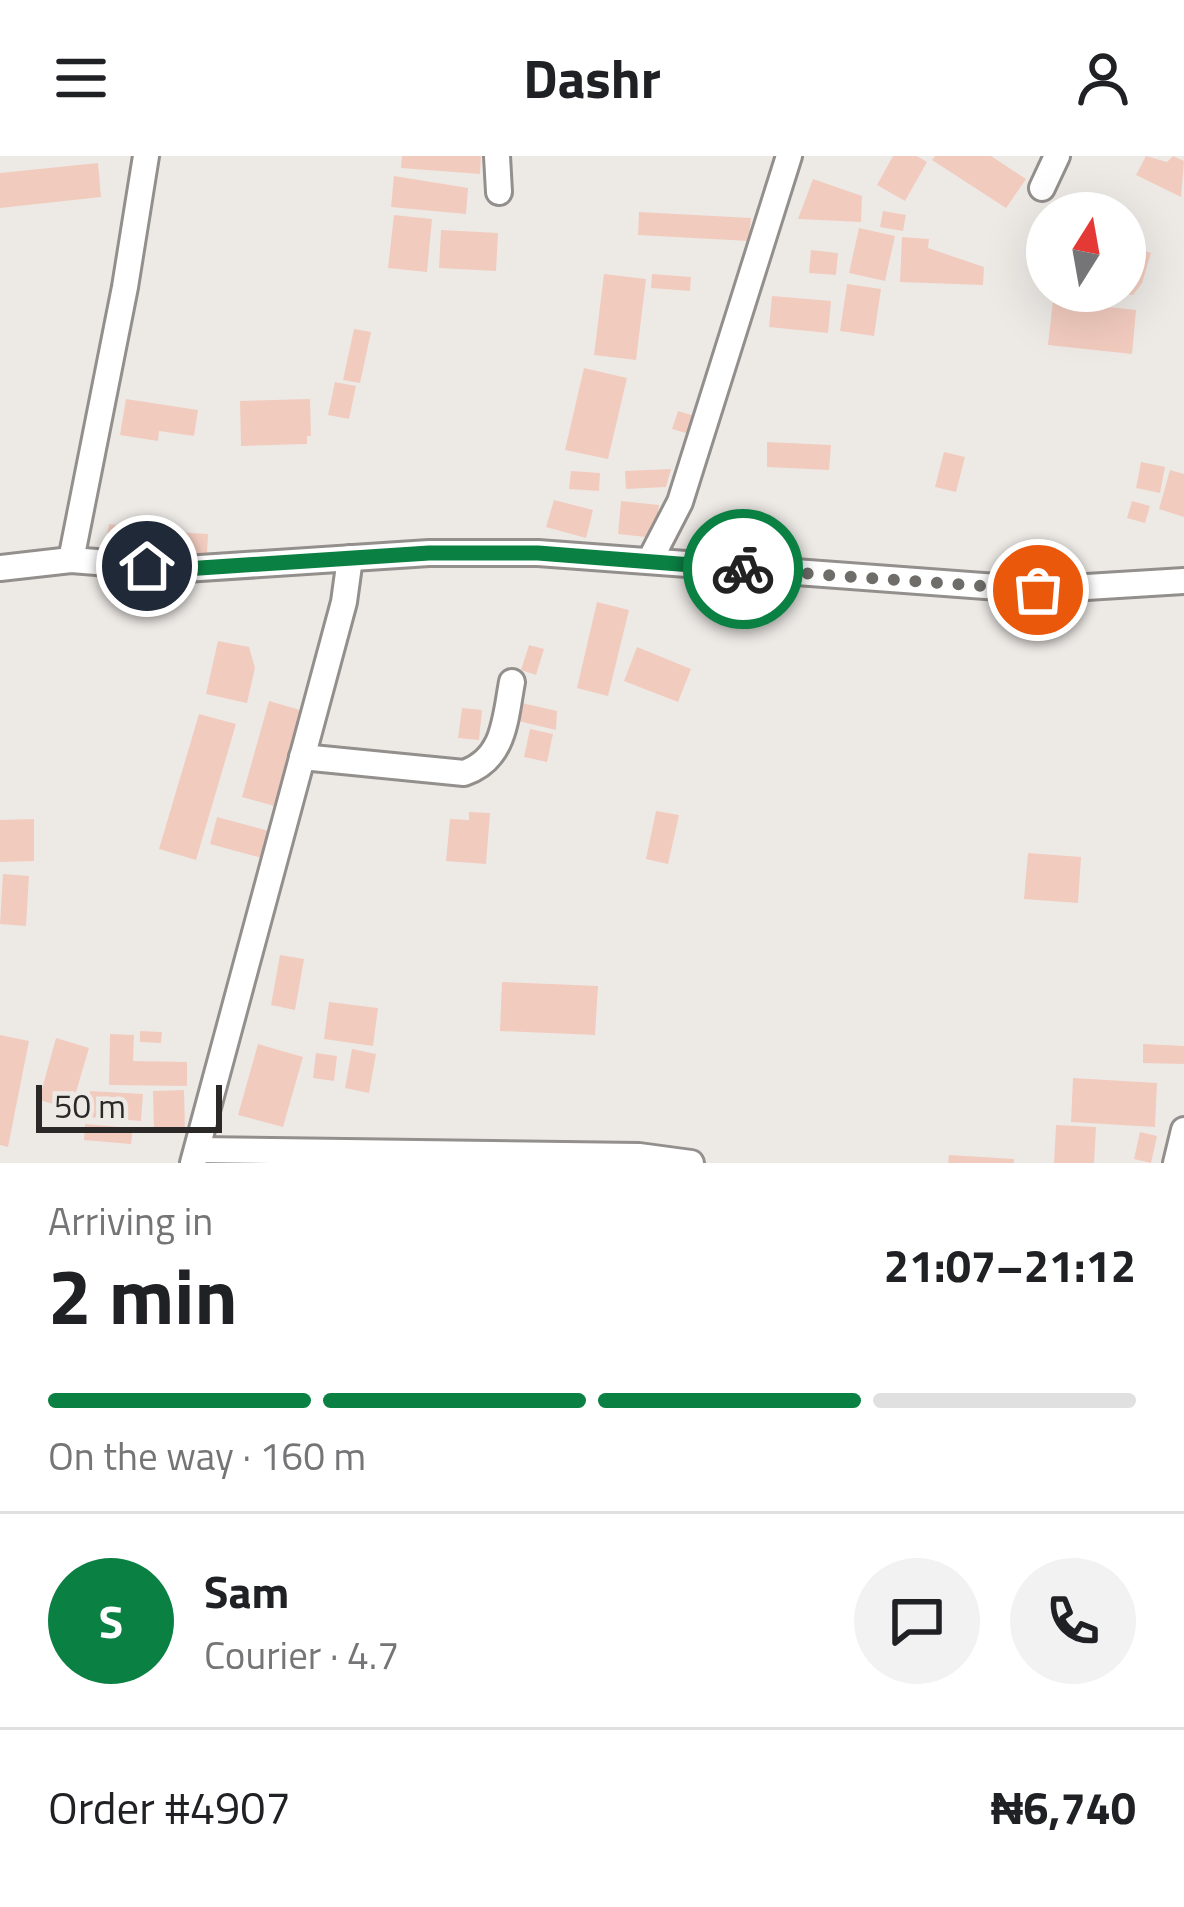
<!DOCTYPE html>
<html lang="en">
<head>
<meta charset="utf-8">
<style>
  body { margin:0; font-family:"Titillium Web",sans-serif; background:#f2f2f2; color:#202124; height:100vh; display:flex; flex-direction:column; font-size:45px; white-space:nowrap }
  * { box-sizing:border-box; margin:0 }
  p { font-size:39px; color:#757577 }
  .icon { flex:none; width:66px; height:66px; fill:none; stroke:currentColor; stroke-width:2; stroke-linecap:round; stroke-linejoin:round }
  .map { position:relative; height:1007px; overflow:hidden }
  .sheet { display:flex; flex-direction:column; background:#fff; flex:1 }
  .sheet>* { flex:none }
  .needle { width:78px; rotate:11deg }
  .controls { position:absolute; left:1026px; top:36px; display:grid; gap:24px }
  .controls a { display:grid; place-items:center; width:120px; height:120px; border-radius:50%; background:#fff; box-shadow:0 12px 48px #0002; font-size:60px }
  .scale { position:absolute; left:36px; bottom:30px; width:186px; box-sizing:border-box; padding-left:12px; border:6px solid #2a2928; border-top:0; font-size:33px; line-height:42px; white-space:nowrap; color:#2a2928; -webkit-text-stroke:9px #edeae6; paint-order:stroke }
  .pin { position:absolute; display:grid; place-items:center; width:102px; height:102px; color:#fff; margin:-51px; border:6px solid #fff; border-radius:50%; box-shadow:0 3px 12px #0007 }
  .courier { position:absolute; display:grid; place-items:center; width:120px; height:120px; margin:-60px; border:9px solid #0b8043; border-radius:50%; background:#fff; color:#222; box-shadow:0 3px 15px #0007 }
  .head em { font-style:normal; font-weight:700 }
  .head div { display:flex; flex-direction:column-reverse }
  .head { display:flex; align-items:center; justify-content:space-between; height:204px; padding:0 48px }
  h1 { font-size:78px; font-weight:700; line-height:90px }
  .bar { display:grid; grid-template-columns:repeat(4,1fr); gap:18px 12px; align-content:center; height:144px; padding:0 48px }
  .bar i { height:15px; border-radius:9px; background:#e0e0e0 }
  .bar .active { background:#0b8043 }
  .bar p { grid-column:span 4 }
  .line { display:flex; align-items:center; gap:30px; padding:0 48px; border-top:3px solid #e0e0e0 }
  .line div { flex:1 }
  .round { display:grid; place-items:center; flex:none; width:126px; height:126px; border-radius:63px; background:#f2f2f2 }
  header { display:flex; justify-content:space-between; align-items:center; height:156px; padding:0 48px; background:#fff; font-size:54px; font-weight:700 }
  .map>svg:first-child { display:block }
  .building { fill:#f2cbbf }
  .lines { fill:none; stroke-linecap:round; stroke-linejoin:round }
  .minor-casing { stroke:#938f8c; stroke-width:30 }
  .minor { stroke:#fff; stroke-width:24 }
  .done { stroke:#6e6d6a; stroke-width:12; stroke-dasharray:0 21.6 }
  .route { stroke:#0b8043; stroke-width:15 }
</style>
</head>
<body>
<header><svg class="icon" aria-label="menu" viewBox="0 0 24 24"><path d="M4 6h16M4 12h16M4 18h16"/></svg>Dashr<svg class="icon" aria-label="person" viewBox="0 0 24 24"><circle cx="12" cy="8" r="4"/><path d="M4 21q1-7 8-7t8 7"/></svg></header>
<div class="map">
<svg width="1184" height="1007" viewBox="0 0 1184 1007">
  <rect width="100%" height="100%" fill="#edeae6"/>
  <g class="building">
    <polygon points="402,0 481,0 480,18 401,12"/>
    <polygon points="893,0 917,0 927,6 905,45 877,29"/>
    <polygon points="935,0 991,0 1026,23 1006,52 932,4"/>
    <polygon points="1146,0 1167,6 1173,0 1184,5 1181,41 1136,19"/>
    <polygon points="98,7 101,41 0,52 0,17"/>
    <polygon points="394,20 468,32 466,58 391,51"/>
    <polygon points="813,23 862,40 861,66 798,63"/>
    <polygon points="883,55 906,59 903,75 880,71"/>
    <polygon points="639,56 751,62 749,85 638,79"/>
    <polygon points="394,59 432,63 427,116 388,112"/>
    <polygon points="859,72 895,80 885,125 849,117"/>
    <polygon points="441,74 498,77 496,115 439,112"/>
    <polygon points="902,81 929,83 928,92 984,111 983,129 900,126"/>
    <polygon points="1125,89 1151,97 1142,127 1133,139 1125,138"/>
    <polygon points="811,94 838,97 836,119 809,117"/>
    <polygon points="604,118 646,123 636,204 594,199"/>
    <polygon points="652,118 691,121 690,135 651,132"/>
    <polygon points="847,128 881,133 874,180 840,175"/>
    <polygon points="772,140 831,145 828,177 769,171"/>
    <polygon points="1053,145 1136,154 1132,198 1048,189"/>
    <polygon points="354,173 371,176 360,227 343,224"/>
    <polygon points="584,212 627,222 608,303 565,294"/>
    <polygon points="335,226 356,230 349,263 328,259"/>
    <polygon points="126,243 198,254 194,280 159,275 158,285 120,279"/>
    <polygon points="310,243 311,280 307,280 307,288 241,290 240,245"/>
    <polygon points="678,255 698,261 693,279 672,273"/>
    <polygon points="767,286 831,289 829,314 767,311"/>
    <polygon points="944,296 965,301 956,336 935,331"/>
    <polygon points="1141,306 1165,311 1160,337 1136,332"/>
    <polygon points="671,313 666,331 626,333 625,315"/>
    <polygon points="1170,314 1184,318 1184,361 1159,353"/>
    <polygon points="571,315 600,317 599,335 569,333"/>
    <polygon points="554,344 593,354 586,382 546,371"/>
    <polygon points="621,345 659,349 655,382 618,378"/>
    <polygon points="1132,345 1150,350 1145,367 1127,362"/>
    <polygon points="109,368 161,375 157,402 105,394"/>
    <polygon points="174,376 208,378 207,398 173,396"/>
    <polygon points="597,446 629,454 608,540 577,532"/>
    <polygon points="218,485 249,491 255,512 247,547 206,538"/>
    <polygon points="529,489 544,493 536,519 521,514"/>
    <polygon points="637,491 691,513 678,546 624,525"/>
    <polygon points="269,545 300,554 302,545 308,547 278,651 242,641"/>
    <polygon points="513,545 557,555 556,574 510,563"/>
    <polygon points="462,552 482,554 479,584 458,582"/>
    <polygon points="199,558 236,568 196,704 159,693"/>
    <polygon points="530,573 553,578 547,606 524,601"/>
    <polygon points="656,655 679,659 668,708 646,703"/>
    <polygon points="469,656 490,657 486,708 446,705 450,663 469,664"/>
    <polygon points="217,661 269,675 262,702 210,688"/>
    <polygon points="34,663 34,705 0,706 0,664"/>
    <polygon points="1028,697 1081,701 1078,747 1024,743"/>
    <polygon points="3,718 29,720 26,770 0,768"/>
    <polygon points="280,799 304,803 295,854 271,849"/>
    <polygon points="502,826 598,830 595,879 500,875"/>
    <polygon points="329,846 378,852 373,890 324,883"/>
    <polygon points="140,875 162,876 161,887 140,886"/>
    <polygon points="110,878 134,879 133,905 187,906 187,930 109,929"/>
    <polygon points="0,879 29,885 8,991 0,989"/>
    <polygon points="56,882 89,892 71,953 39,944"/>
    <polygon points="258,888 303,901 283,971 238,959"/>
    <polygon points="1143,888 1184,890 1184,908 1143,907"/>
    <polygon points="352,893 376,898 369,937 345,932"/>
    <polygon points="316,897 337,900 334,925 313,922"/>
    <polygon points="1073,922 1157,927 1155,971 1071,966"/>
    <polygon points="184,934 185,976 154,977 153,935"/>
    <polygon points="90,935 143,938 141,965 89,961"/>
    <polygon points="85,968 133,972 131,988 84,984"/>
    <polygon points="1056,969 1096,971 1094,1007 1054,1007"/>
    <polygon points="1140,976 1157,980 1151,1007 1134,1003"/>
    <polygon points="949,999 1014,1003 1014,1007 948,1007"/>
  </g>
  <g class="lines">
    <defs>
      <g id="minor">
        <polyline points="497,0 499,36"/>
        <polyline points="1042,32 1057,0"/>
        <polyline points="71,404 125,131 146,0"/>
        <polyline points="650,404 680,346 789,0"/>
        <polyline points="0,412 71,404 185,413 429,397 538,397 1038,434 1184,425"/>
        <path d="M302 601 464 617C505 603 505 563 512 526"/>
        <polyline points="197,994 639,1000 691,1007"/>
        <polyline points="193,1007 344,446 350,402"/>
        <polyline points="1176,1007 1184,974"/>
      </g>
    </defs>
    <use href="#minor" class="minor-casing"/>
    <use href="#minor" class="minor"/>
  </g>
  <g class="lines">
    <polyline class="done" points="743,413 1038,434"/>
    <polyline class="route" points="147,410 185,413 429,397 538,397 743,413"/>
  </g>
</svg>
<div class="controls">
<a><svg class="needle" viewBox="-14 -14 28 28"><path d="M0-13l5 13h-10z" fill="#e53935"/><path d="M0 13l5-13h-10z" fill="#757577"/></svg></a>
</div>
<div class="scale">50 m</div>
<div class="pin" style="left:1038px;top:434px;background:#ea580c"><svg class="icon" aria-label="bag" viewBox="0 0 24 24"><path d="M5 8h14l-1 12H6zM9 8a3 3 0 0 1 6 0"/></svg></div>
<div class="pin" style="left:147px;top:410px;background:#1f2937"><svg class="icon" aria-label="home" viewBox="0 0 24 24"><path d="M3 11l9-7 9 7M6 9v11h12V9"/></svg></div>
<div class="courier" style="left:743px;top:413px"><svg class="icon" aria-label="bike" viewBox="0 0 24 24"><circle cx="6" cy="16" r="4"/><circle cx="18" cy="16" r="4"/><path d="M6 16l4-8h5l3 8M10 8l3 8H6M13 5h3"/></svg></div>
</div>
<section class="sheet">
<div class="head"><div><h1>2 min</h1><p>Arriving in</p></div><em>21:07–21:12</em></div>
<div class="bar"><i class="active"></i><i class="active"></i><i class="active"></i><i></i><p>On the way · 160 m</p></div>
<div class="line" style="height:216px"><b class="round" style="background:#0b8043;color:#fff">S</b><div><b>Sam</b><p>Courier · 4.7</p></div><a class="round"><svg class="icon" aria-label="chat" viewBox="0 0 24 24"><path d="M4 5h16v11H9l-5 4z"/></svg></a><a class="round"><svg class="icon" aria-label="phone" viewBox="0 0 24 24"><path d="M5 4h4l2 5-3 2q2 4 5 5l2-3 5 2v4C11 20 4 13 5 4z"/></svg></a></div>
<div class="line" style="height:156px"><div>Order #4907</div><b>₦6,740</b></div>
</section>
</body>
</html>
